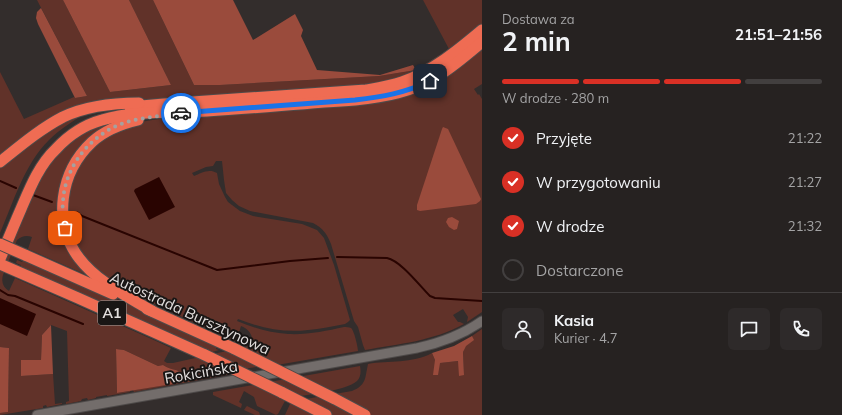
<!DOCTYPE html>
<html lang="pl">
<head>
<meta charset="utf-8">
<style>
  body { margin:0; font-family:Mulish,sans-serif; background:#2e2a2a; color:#f1f3f6; height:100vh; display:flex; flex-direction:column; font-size:15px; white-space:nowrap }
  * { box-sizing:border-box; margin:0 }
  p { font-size:13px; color:#a4a4a5 }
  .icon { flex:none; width:22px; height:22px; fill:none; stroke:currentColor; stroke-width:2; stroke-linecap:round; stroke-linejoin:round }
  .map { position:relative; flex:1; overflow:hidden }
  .panel { display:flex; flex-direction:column; background:#262221; width:360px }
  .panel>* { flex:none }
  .pin { position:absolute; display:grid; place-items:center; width:34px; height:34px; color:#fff; margin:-17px; border-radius:8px; box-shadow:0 2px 6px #0006 }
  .courier { position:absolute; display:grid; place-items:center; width:40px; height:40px; margin:-20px; border:3px solid #1a73e8; border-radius:50%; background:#fff; color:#222; box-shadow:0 1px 5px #0007 }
  .overview em { font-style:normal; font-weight:700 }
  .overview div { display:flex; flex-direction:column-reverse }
  .overview { display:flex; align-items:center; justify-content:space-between; height:68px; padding:0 20px }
  h1 { font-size:26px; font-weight:700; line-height:30px }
  .bar { display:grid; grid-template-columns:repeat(4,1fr); gap:6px 4px; align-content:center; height:48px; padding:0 20px }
  .bar i { height:5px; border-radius:3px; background:#423f3f }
  .bar .current { background:#d93025 }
  .bar p { grid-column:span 4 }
  .line { display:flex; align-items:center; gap:10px; padding:0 20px; border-top:1px solid #423f3f }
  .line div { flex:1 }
  .round { display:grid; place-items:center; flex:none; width:42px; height:42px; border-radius:6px; background:#2e2a2a }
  ol { padding:0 20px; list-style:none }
  li { display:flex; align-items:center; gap:12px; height:44px }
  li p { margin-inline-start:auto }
  li .icon { padding:4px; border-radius:50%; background:#d93025; color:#fff; stroke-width:4 }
  li:last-child { color:#a4a4a5 }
  li i { width:22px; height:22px; border:2px solid #423f3f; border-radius:50% }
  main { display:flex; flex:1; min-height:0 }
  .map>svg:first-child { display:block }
  .green { fill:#613229 }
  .forest { fill:#9a4b3c }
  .water { fill:#290401 }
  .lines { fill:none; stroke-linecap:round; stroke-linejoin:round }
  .stream { stroke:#290401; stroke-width:2 }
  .secondary-casing { stroke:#4e4a49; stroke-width:11 }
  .motorway-casing { stroke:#4e4a49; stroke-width:13 }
  .secondary { stroke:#736d6b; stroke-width:9 }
  .motorway { stroke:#ef6c53; stroke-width:11 }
  .motorway-bridge-casing { stroke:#4e4a49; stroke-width:13; stroke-linecap:butt }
  .motorway-bridge { stroke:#ef6c53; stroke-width:11 }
  .done { stroke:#a5a1a0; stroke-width:4; stroke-dasharray:0 7.2 }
  .route { stroke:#1a73e8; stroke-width:5 }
  .labels { text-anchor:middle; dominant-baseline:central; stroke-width:4; stroke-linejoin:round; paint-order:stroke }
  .shield { fill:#191615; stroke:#a6a3a2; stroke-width:1 }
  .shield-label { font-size:14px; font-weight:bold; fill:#e3dfde }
  .street-label { font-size:15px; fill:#e3dfde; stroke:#191615 }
</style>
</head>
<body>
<main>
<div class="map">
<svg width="482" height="415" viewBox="0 0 482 415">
  <rect width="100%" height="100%" fill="#332d2c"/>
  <g class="green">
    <polygon points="37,0 63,0 110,92 171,85 129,0 153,0 194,85 220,85 379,76 416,70 449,49 423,0 482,0 482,24 444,56 411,75 371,85 179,99 134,100 93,104 0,156 0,72 24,119 74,97 75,98 87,96"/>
    <path d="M482 47V84L474 89 478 95 479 94 482 99V312L467 322 468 317 463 309 453 315 458 322H460L464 324C433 341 399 344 365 350L363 345 358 327 354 321 331 244C327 234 323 228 313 223L250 211 239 206 232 200 226 193 224 180 222 161H216L213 166 206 167 192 173 194 176C201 173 209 168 217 173L219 184 225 197 228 202 240 211 253 216 302 224 317 230 324 238 334 265 350 320 348 322 345 324C333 326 320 329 308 330 284 333 261 328 238 319L237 321C254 328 270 333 288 334 307 335 326 331 344 327 346 327 349 327 351 328 354 330 358 347 358 351L271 366C256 366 240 369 226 375L134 392 133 390 190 381C186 377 182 372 176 370 171 369 168 368 163 365L158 366 124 350 116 349 117 393 130 391V392L107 396V395L96 397V398L88 400 87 398 82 399 81 401 66 404V402L69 401 67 331 51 325 42 335 41 360H21V376L53 374 55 404 62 403V404L47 407 46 405 43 406V408L0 415V413L8 412 9 348 0 347V267L33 191 42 172 52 158 63 146 74 137 86 131 100 125 109 122 127 119C115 123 104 128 95 136 63 160 51 206 67 243 72 255 78 268 89 275V276L28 249 32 237C26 235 22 236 17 240L3 275C1 282 3 287 9 291L15 278 156 341 171 348 164 361 167 363H173L249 346 251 345C255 337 249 329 241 326L236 342C210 330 184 318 159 306 137 296 113 287 95 271 55 234 57 167 104 137 125 123 149 120 174 117L372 102C402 98 430 87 455 69 465 62 473 55 482 47Z"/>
    <path d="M86 113C73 121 60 129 49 140 24 165 14 201 0 233V166L56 125Z"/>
    <polygon points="24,259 125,303 217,345 216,349 219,350 209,353 19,268 21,265 16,263 17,260 22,262"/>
    <path d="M482 329V415H285L290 404 294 401 352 391C367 385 365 377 368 364 389 360 412 364 432 353L435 360 439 363 458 361 464 375 463 352 465 346 473 340 472 336Z"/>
    <path d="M360 366C361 371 361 377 357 381 346 391 304 395 288 398L285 401 278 414 276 415 257 406 254 397 244 391 239 402 242 404 241 408 213 395V392Z"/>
    <polygon points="247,406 259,412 260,415 255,415 244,410 246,407"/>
  </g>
  <g class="forest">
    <polygon points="63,0 129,0 171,85 110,92"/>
    <polygon points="153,0 233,0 253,40 295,14 303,30 301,36 317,70 380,75 413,65 416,70 379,76 220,85 194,85"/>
    <polygon points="41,8 87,96 75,98 38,24 36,18 37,12"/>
    <polygon points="443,127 448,129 481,199 480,201 476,204 420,211 417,210 417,205 442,129"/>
    <polygon points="452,217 459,221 457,229 454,230 449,227 446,222 448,218"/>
    <polygon points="51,325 53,374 21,376 21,360 41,360 42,335"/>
    <polygon points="472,336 474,340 466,346 463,352 464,375 459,376 458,361 440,363 438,375 433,375 435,360 432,353 454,346"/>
    <polygon points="0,347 9,348 8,412 0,413"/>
    <path d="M116 349 124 350 158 366 163 365C168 368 171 369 176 370 182 372 187 377 191 381L117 393Z"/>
  </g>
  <g class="water">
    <polygon points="159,177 175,207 149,220 134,191 135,189"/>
    <polygon points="0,298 36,314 27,336 0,324"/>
  </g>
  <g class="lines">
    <g class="stream">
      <polyline points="0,181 16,188"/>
      <polyline points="33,195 52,202"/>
      <polyline points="77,212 82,216 217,270 290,261 328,258"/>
      <path d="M337 257 387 258C401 261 419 285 430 296L435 298 482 301"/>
      <polyline points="0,290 8,295 15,296 83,324"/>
    </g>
    <defs>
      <path id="secondary" d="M37 415 417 348C440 343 462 335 482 321"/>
      <g id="motorway">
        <path d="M130 107 164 104 366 90C378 88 391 86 402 82 433 71 457 51 482 30"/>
        <path d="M138 120C121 124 105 130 92 142 60 172 52 222 79 258 97 282 127 296 152 311"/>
        <path d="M0 162C20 146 40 129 63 117 86 106 114 103 139 103"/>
        <polyline points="25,255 113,294"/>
        <path d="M0 259C7 242 14 225 21 209 30 188 39 165 56 149 68 136 84 125 102 120 135 110 172 113 207 111 256 108 306 103 355 100 384 97 412 92 438 76 454 66 468 54 482 42"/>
        <polyline points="0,264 78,298 205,355"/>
        <polyline points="147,309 235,349"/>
        <polyline points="281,392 326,415"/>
      </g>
    </defs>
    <use href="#secondary" class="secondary-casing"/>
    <use href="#motorway" class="motorway-casing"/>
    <use href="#secondary" class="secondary"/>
    <use href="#motorway" class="motorway"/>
    <defs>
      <g id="motorway-bridge">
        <polyline points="0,244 25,255"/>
        <polyline points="235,349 335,399 365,415"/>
        <polyline points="205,355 281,392"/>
      </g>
    </defs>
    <use href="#motorway-bridge" class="motorway-bridge-casing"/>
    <use href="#motorway-bridge" class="motorway-bridge"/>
  </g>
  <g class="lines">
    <path class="done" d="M65 228C63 219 62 210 63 201 65 166 91 134 124 123 142 117 162 116 181 113"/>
    <path class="route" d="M181 113 206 111 355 100C382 97 405 93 430 81"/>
  </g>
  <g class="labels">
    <rect class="shield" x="98" y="301" width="28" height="24" rx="3"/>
    <g class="shield-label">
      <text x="112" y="313">A1</text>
    </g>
    <g class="street-label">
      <text transform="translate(190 313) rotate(25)">Autostrada Bursztynowa</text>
      <text transform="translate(201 372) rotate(-10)">Rokicińska</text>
    </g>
  </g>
</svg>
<div class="pin" style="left:65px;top:228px;background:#ea580c"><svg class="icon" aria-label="bag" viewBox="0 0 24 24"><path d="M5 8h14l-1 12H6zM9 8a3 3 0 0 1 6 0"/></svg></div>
<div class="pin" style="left:430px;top:81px;background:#1f2937"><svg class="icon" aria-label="home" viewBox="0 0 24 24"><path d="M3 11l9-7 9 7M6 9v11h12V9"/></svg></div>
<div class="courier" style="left:181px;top:113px"><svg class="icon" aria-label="car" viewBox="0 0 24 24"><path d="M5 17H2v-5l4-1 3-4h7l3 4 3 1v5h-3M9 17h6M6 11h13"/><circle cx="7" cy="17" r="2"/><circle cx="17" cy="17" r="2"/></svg></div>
</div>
<section class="panel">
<div class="overview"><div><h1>2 min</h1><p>Dostawa za</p></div><em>21:51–21:56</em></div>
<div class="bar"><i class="current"></i><i class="current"></i><i class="current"></i><i></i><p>W drodze · 280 m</p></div>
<ol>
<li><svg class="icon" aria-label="check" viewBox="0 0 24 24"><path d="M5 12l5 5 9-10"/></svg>Przyjęte<p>21:22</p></li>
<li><svg class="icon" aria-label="check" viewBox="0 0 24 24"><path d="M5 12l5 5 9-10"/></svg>W przygotowaniu<p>21:27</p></li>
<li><svg class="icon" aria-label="check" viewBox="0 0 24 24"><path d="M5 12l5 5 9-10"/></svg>W drodze<p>21:32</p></li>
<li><i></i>Dostarczone</li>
</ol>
<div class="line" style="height:72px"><a class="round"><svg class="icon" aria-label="person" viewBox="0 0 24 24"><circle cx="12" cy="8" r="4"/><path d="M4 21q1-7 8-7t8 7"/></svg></a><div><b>Kasia</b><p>Kurier · 4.7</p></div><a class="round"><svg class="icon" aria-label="chat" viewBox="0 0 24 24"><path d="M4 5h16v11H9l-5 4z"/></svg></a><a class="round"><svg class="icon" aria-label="phone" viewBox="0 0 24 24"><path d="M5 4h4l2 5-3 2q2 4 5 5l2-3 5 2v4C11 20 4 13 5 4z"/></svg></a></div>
</section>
</main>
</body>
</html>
